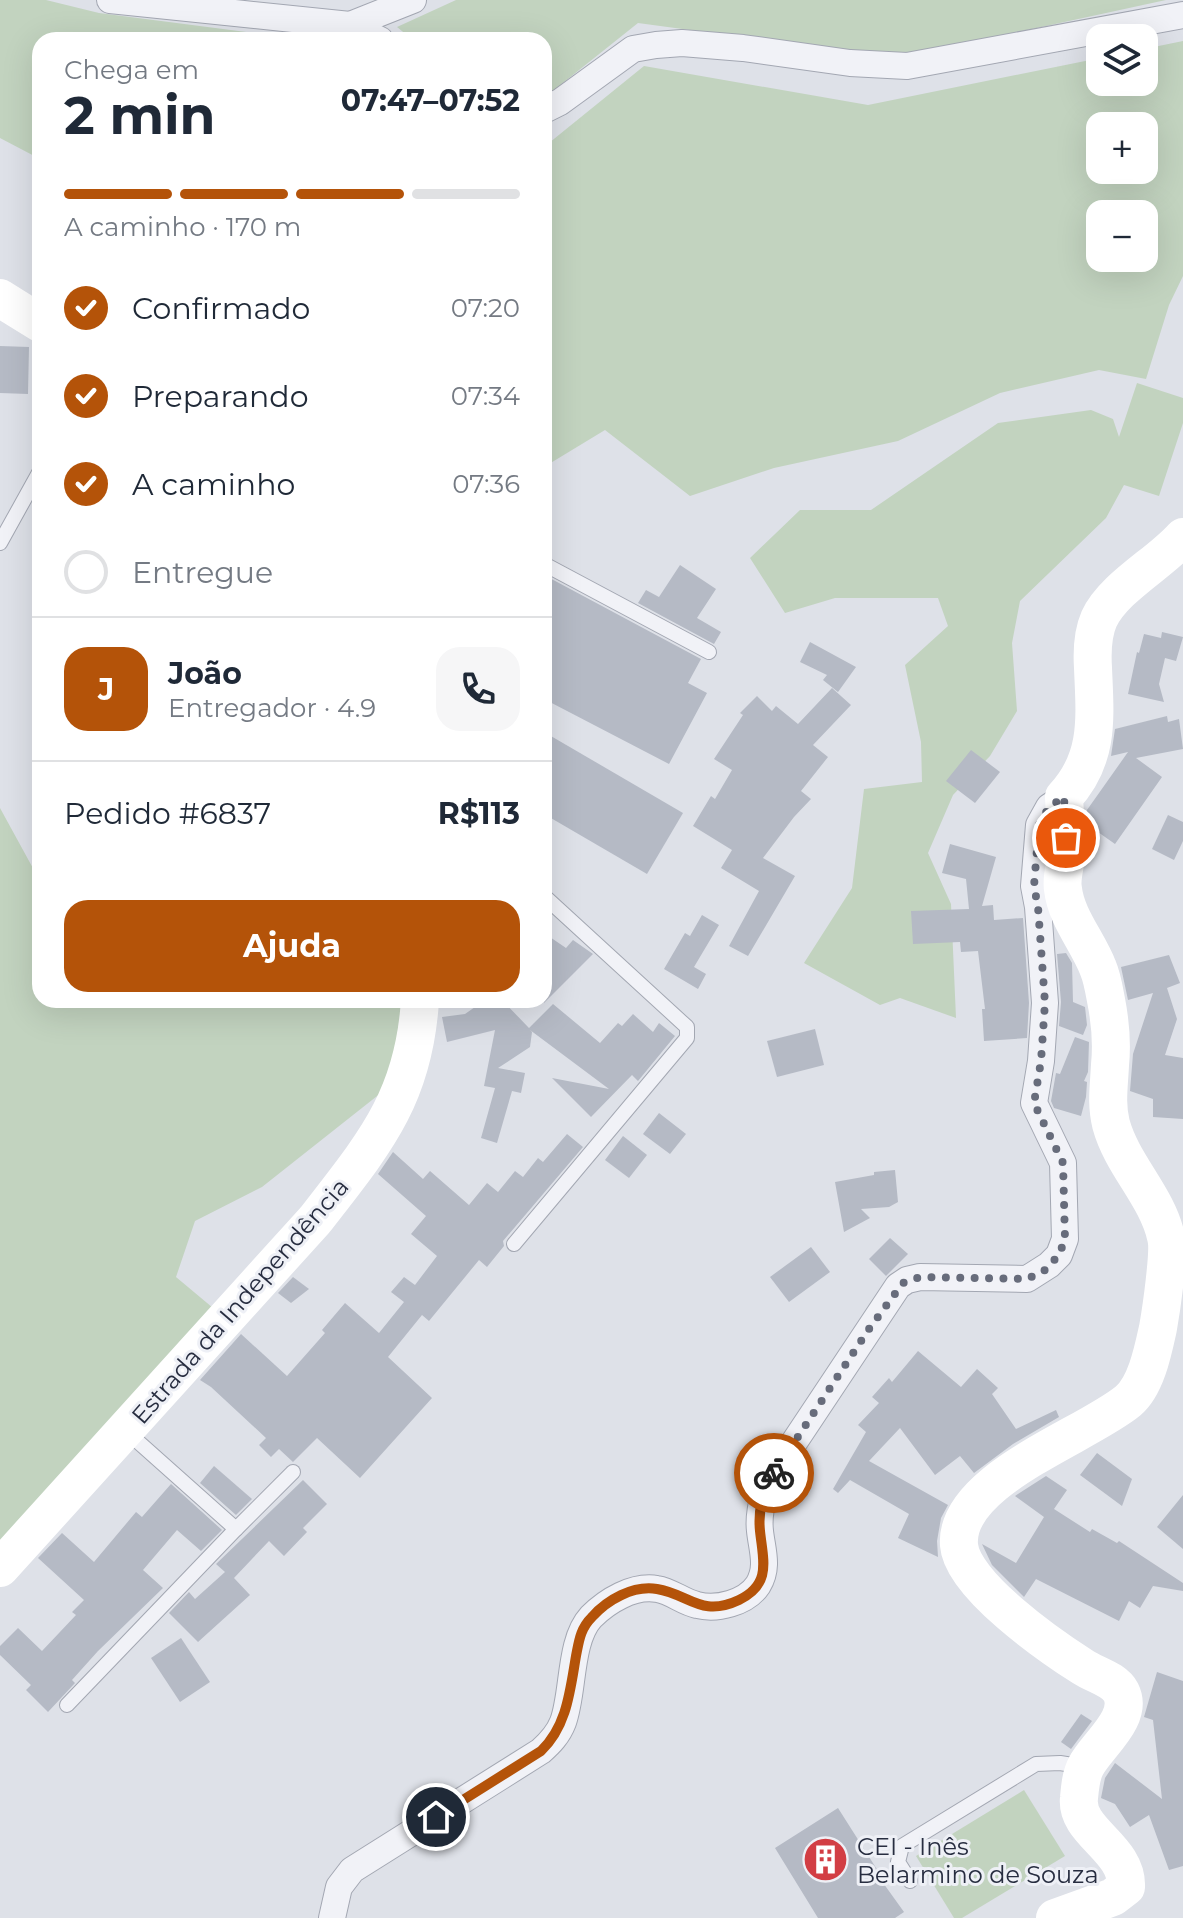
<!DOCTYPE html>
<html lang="pt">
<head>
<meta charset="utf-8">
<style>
  body { margin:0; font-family:Montserrat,sans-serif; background:#f6f6f7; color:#1f2937; height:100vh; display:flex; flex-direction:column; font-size:30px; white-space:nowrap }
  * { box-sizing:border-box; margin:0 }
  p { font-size:26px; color:#747a83 }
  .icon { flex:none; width:44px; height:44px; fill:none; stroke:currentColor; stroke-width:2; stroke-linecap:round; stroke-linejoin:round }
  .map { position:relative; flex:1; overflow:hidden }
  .details { position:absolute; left:32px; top:32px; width:520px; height:976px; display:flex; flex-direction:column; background:#fff; border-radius:24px; box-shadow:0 8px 32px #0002 }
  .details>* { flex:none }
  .tools { position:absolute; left:1086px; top:24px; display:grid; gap:16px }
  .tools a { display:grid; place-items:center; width:72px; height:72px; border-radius:16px; background:#fff; box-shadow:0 8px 32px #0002; font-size:40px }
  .pin { position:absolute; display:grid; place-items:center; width:68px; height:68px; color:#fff; margin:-34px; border:4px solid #fff; border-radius:50%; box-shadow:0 2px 8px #0007 }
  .courier { position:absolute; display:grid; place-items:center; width:80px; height:80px; margin:-40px; border:6px solid #b45309; border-radius:50%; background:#fff; color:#222; box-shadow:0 2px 10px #0007 }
  .head em { font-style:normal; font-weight:700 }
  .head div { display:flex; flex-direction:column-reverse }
  .head { display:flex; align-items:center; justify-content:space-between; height:136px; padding:0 32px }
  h1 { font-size:52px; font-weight:700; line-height:60px }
  .bar { display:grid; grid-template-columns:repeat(4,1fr); gap:12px 8px; align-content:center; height:96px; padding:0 32px }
  .bar i { height:10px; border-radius:6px; background:#e0e1e3 }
  .bar .current { background:#b45309 }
  .bar p { grid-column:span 4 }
  .line { display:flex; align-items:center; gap:20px; padding:0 32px; border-top:2px solid #e0e1e3 }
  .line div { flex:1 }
  .round { display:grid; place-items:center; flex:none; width:84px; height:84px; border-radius:24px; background:#f6f6f7 }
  ol { padding:0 32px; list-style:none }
  li { display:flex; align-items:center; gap:24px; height:88px }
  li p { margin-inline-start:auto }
  li .icon { padding:8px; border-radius:50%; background:#b45309; color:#fff; stroke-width:4 }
  li:last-child { color:#747a83 }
  li i { width:44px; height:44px; border:4px solid #e0e1e3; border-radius:50% }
  .primary-button { display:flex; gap:16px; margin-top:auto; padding:16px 32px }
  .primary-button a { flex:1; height:92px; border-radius:24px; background:#b45309; color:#fff; font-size:32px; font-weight:700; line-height:92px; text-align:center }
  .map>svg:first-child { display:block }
  .green { fill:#c2d3bf; fill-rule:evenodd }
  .building { fill:#b5bac5 }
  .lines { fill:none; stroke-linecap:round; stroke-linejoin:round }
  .lane-casing { stroke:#a3a7b2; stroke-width:16 }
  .street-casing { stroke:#a3a7b2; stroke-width:28 }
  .lane { stroke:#f1f2f7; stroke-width:14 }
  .street { stroke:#f1f2f7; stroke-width:26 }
  .secondary { stroke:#fff; stroke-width:38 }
  .done { stroke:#676c7b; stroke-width:8; stroke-dasharray:0 14.4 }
  .route { stroke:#b45309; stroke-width:10 }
  .labels { text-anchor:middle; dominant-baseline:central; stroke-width:6; stroke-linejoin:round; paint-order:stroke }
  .street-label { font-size:24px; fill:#272d40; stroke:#eef0f6 }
  .poi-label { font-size:24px; fill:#272d40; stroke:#eef0f6; text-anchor:start }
</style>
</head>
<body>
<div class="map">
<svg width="1183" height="1918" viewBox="0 0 1183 1918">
  <rect width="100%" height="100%" fill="#dee1e8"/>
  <g class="green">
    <polygon points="0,0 46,0 99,13 286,37 296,40 40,40 40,159 0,138"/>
    <polygon points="456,0 1166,0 898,58 638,23 544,98 544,40 413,40 397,27"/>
    <path d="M1183 41V276L1169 305 1146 379 1099 370 1000 393 898 441 774 468 690 496 605 430 544 467V147L644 66 868 105 1100 58V82H1144V49ZM1100 126H1144V170H1100ZM1144 214V258H1100V214Z"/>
    <polygon points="1137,383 1183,398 1183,423 1159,496 1124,485 1106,518 1020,601 1012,643 1017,711 990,756 953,795 928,853 951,904 956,1018 900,998 880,1005 804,963 852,888 864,789 922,782 921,742 905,665 948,626 938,598 835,598 785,613 750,558 800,510 871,510 998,423 1091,410 1113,419 1119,437"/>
    <polygon points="0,808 40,881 40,1000 401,1000 401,1007 391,1085 262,1187 195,1221 176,1277 225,1318 0,1561"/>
    <polygon points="1024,1790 1065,1856 962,1918 954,1918 916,1856"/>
  </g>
  <g class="building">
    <polygon points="0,346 29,347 28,394 0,393"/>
    <polygon points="680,565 716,589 697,618 721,632 714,644 638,603 646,590 659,597"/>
    <polygon points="544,575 701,659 688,683 707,693 669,764 544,699"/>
    <polygon points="1162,632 1183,637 1176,661 1165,658 1159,684 1164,702 1128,694 1137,652 1139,653 1144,634 1161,638"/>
    <polygon points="810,642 856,667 838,692 823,680 827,675 800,662"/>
    <polygon points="832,688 851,705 813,745 828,757 801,791 811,799 794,817 763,858 795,876 748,956 729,946 759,891 721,868 732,850 693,826 711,796 715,799 732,770 714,759 743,715 740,713 757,696 772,711 776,706 798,724"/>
    <polygon points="1167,716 1168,722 1179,719 1183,749 1136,758 1162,777 1115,844 1088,825 1087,810 1128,752 1111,756 1115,729"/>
    <polygon points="544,732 683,813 647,874 544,814"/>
    <polygon points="971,750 1000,772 975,803 946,781"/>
    <polygon points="1168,815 1183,822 1183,841 1174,860 1152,849"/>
    <polygon points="950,844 996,857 982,906 993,905 994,920 1023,918 1029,1003 1027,1038 984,1041 982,1009 985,1009 978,951 961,952 960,942 913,944 911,911 969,909 966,879 942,873"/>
    <polygon points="702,915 719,925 694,967 706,974 698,989 664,969 685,933 690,936"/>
    <polygon points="544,933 566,948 573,940 593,954 544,1003"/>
    <polygon points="1066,953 1072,963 1073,1002 1085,1007 1087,1025 1083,1035 1059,1026 1061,1002 1057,954"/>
    <polygon points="1169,955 1180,983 1167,988 1177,1019 1165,1055 1183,1058 1183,1119 1153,1117 1153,1099 1130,1091 1133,1054 1153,993 1128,1000 1121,967"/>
    <polygon points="485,1000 502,1000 529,1028 553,1004 600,1043 618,1023 622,1026 633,1014 653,1032 659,1023 675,1036 638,1081 632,1075 591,1117 552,1078 609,1089 530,1030 532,1032 530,1047 498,1068 525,1073 521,1093 512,1091 497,1143 481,1138 495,1088 484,1086 495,1030 447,1042 442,1017 465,1014"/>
    <polygon points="815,1029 824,1065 777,1077 767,1041"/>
    <polygon points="1075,1037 1089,1042 1088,1072 1084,1081 1087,1082 1086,1097 1081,1116 1054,1108 1051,1101 1056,1073 1060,1074"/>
    <polygon points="659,1113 686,1134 670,1154 643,1134"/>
    <polygon points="567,1134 583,1147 503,1241 504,1246 487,1267 479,1260 429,1321 422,1315 388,1357 432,1398 360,1478 317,1438 293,1462 279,1449 271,1457 259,1445 266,1438 211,1387 200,1380 241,1334 287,1376 325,1333 322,1330 345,1303 379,1333 404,1302 391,1292 404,1277 415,1285 437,1256 411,1234 426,1216 378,1174 393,1152 423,1179 430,1171 469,1205 487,1183 498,1192 515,1171 523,1177 538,1158 543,1162"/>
    <polygon points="623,1136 647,1155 629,1178 605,1160"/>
    <polygon points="895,1170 898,1202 889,1207 861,1209 870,1218 844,1232 835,1182 874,1175 874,1172"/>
    <polygon points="890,1238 908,1254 886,1276 869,1259"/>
    <polygon points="811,1247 830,1272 789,1302 770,1277"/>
    <polygon points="293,1277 309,1289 291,1303 278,1293"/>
    <polygon points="918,1351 961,1387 977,1369 998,1388 992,1394 1016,1429 1056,1410 1059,1417 1013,1444 974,1473 960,1456 935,1475 900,1428 869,1461 948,1505 941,1518 937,1541 938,1557 898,1538 909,1514 850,1480 838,1493 833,1489 866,1432 858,1425 879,1403 872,1397 889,1378 892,1382"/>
    <polygon points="1097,1453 1132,1479 1122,1506 1080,1475"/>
    <polygon points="214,1466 252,1499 236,1515 200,1483"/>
    <polygon points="1046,1476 1067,1490 1054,1509 1090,1532 1092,1529 1117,1543 1119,1541 1183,1583 1183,1591 1153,1586 1140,1608 1129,1601 1119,1621 1036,1579 1024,1597 992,1565 982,1544 1016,1563 1044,1517 1015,1496"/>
    <polygon points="303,1480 327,1504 303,1528 307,1532 284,1556 269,1541 234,1578 250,1595 198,1642 169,1613 189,1592 195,1599 225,1572 216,1564"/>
    <polygon points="171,1484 222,1530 201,1551 177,1530 143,1570 163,1588 98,1651 72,1680 75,1683 48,1712 26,1690 31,1685 0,1655 0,1646 18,1628 42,1651 76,1615 72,1612 84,1600 38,1558 62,1533 94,1562 136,1512 142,1517"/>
    <polygon points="1183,1495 1183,1549 1157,1527"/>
    <polygon points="181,1638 210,1682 180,1702 151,1658"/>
    <polygon points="1157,1672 1183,1681 1183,1866 1169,1870 1149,1815 1130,1827 1115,1804 1101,1798 1105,1778 1115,1763 1162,1799 1153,1720 1144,1717"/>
    <polygon points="1081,1714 1092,1721 1071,1749 1061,1742"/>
    <polygon points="838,1808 878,1871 876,1873 904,1912 895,1918 818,1918 775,1848"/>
  </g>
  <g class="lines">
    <defs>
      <g id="lane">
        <polyline points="0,543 40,471"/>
        <polyline points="544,564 709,652"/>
        <polyline points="514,1244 687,1038 687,1027 544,896"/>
        <polyline points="236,1529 293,1472"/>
        <polyline points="67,1705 236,1529 126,1431"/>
        <polyline points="910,1881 898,1862 902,1846 1036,1764 1060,1763 1085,1767"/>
      </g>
      <g id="street">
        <polyline points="110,0 350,25 380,40"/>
        <polyline points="350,25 413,0"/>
        <polyline points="544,110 560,102 633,49 656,45 682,43 743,48 850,63 907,66 1183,15"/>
        <path d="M332 1918 339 1887 352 1870 541 1751C550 1743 558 1735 563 1722 574 1692 569 1641 591 1617 607 1601 633 1585 657 1589 671 1591 683 1602 697 1605 717 1610 746 1603 758 1585 769 1567 762 1550 760 1531 758 1514 763 1499 767 1483L898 1286 907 1280 920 1277 1027 1279 1049 1265 1059 1255 1065 1239 1063 1163 1034 1103 1041 1061 1045 1003 1038 907 1034 886 1039 825 1049 807 1064 797"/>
      </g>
    </defs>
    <use href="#lane" class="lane-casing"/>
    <use href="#street" class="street-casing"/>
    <use href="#lane" class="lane"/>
    <use href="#street" class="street"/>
    <g class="secondary">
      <polyline points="0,298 40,323"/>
      <path d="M0 1568 315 1220C373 1145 414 1099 420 1000"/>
      <path d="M1055 1918 1113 1897 1126 1887C1128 1848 1075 1832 1079 1798 1080 1787 1081 1775 1086 1766 1097 1745 1134 1718 1121 1692 1114 1679 1095 1675 1083 1667 1050 1646 962 1585 959 1545 954 1480 1086 1436 1128 1401 1146 1386 1153 1351 1158 1328 1161 1311 1170 1251 1166 1237 1157 1196 1122 1165 1111 1124 1106 1104 1109 1086 1110 1065 1112 1045 1110 1020 1106 1000 1104 989 1102 977 1098 968 1088 942 1066 917 1063 889 1061 879 1065 867 1066 857 1067 837 1065 817 1064 797 1100 758 1095 717 1093 668 1092 652 1092 635 1099 619 1114 587 1159 564 1183 537"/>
    </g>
  </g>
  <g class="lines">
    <polyline class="done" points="774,1473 869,1329 903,1283 920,1277 1027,1279 1045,1270 1059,1255 1065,1239 1063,1163 1034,1103 1041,1061 1045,1003 1038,907 1034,886 1039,825 1049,807 1064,797 1066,838"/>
    <path class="route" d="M436 1817 541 1751C567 1726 570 1691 576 1656 579 1641 580 1629 592 1617 607 1600 633 1585 657 1589 689 1594 701 1618 739 1600 772 1584 763 1560 760 1531 758 1511 763 1490 774 1473"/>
  </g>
  <defs>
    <symbol id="building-disc" viewBox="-11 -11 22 22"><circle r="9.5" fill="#d23e44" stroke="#eef0f6"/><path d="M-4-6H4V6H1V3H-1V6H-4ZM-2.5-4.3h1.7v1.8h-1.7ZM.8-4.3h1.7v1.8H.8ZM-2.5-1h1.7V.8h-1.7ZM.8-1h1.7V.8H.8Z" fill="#fff"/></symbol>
  </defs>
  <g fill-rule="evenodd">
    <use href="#building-disc" x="800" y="1834" width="51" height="51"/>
  </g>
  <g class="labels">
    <g class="street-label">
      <text transform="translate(240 1301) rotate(-49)">Estrada da Independência</text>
    </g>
    <g class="poi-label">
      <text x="857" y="1846">CEI - Inês<tspan x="857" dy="28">Belarmino de Souza</tspan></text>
    </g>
  </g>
</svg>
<div class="tools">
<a><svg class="icon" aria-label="layers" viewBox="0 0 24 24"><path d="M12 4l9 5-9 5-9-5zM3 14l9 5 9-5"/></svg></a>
<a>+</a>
<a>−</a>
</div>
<div class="pin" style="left:1066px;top:838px;background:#ea580c"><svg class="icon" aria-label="bag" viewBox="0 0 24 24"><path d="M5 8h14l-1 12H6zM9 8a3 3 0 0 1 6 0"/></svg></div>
<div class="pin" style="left:436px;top:1817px;background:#1f2937"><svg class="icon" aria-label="home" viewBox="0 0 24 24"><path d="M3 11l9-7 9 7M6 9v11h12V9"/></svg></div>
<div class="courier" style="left:774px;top:1473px"><svg class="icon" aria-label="bike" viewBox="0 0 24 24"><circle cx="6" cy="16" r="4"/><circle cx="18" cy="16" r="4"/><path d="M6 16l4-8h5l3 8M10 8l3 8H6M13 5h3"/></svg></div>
<section class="details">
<div class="head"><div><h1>2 min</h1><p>Chega em</p></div><em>07:47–07:52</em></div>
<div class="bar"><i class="current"></i><i class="current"></i><i class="current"></i><i></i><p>A caminho · 170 m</p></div>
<ol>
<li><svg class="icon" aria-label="check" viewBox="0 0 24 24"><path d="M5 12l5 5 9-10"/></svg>Confirmado<p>07:20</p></li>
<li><svg class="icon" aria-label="check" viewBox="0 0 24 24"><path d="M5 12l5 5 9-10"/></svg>Preparando<p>07:34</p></li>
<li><svg class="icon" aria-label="check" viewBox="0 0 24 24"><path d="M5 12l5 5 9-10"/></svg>A caminho<p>07:36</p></li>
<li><i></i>Entregue</li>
</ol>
<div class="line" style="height:144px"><b class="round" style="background:#b45309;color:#fff">J</b><div><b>João</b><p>Entregador · 4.9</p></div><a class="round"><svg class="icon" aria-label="phone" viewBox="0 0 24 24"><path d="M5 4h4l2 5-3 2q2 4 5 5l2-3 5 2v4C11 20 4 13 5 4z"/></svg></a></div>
<div class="line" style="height:104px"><div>Pedido #6837</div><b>R$113</b></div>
<div class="primary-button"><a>Ajuda</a></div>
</section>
</div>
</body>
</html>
